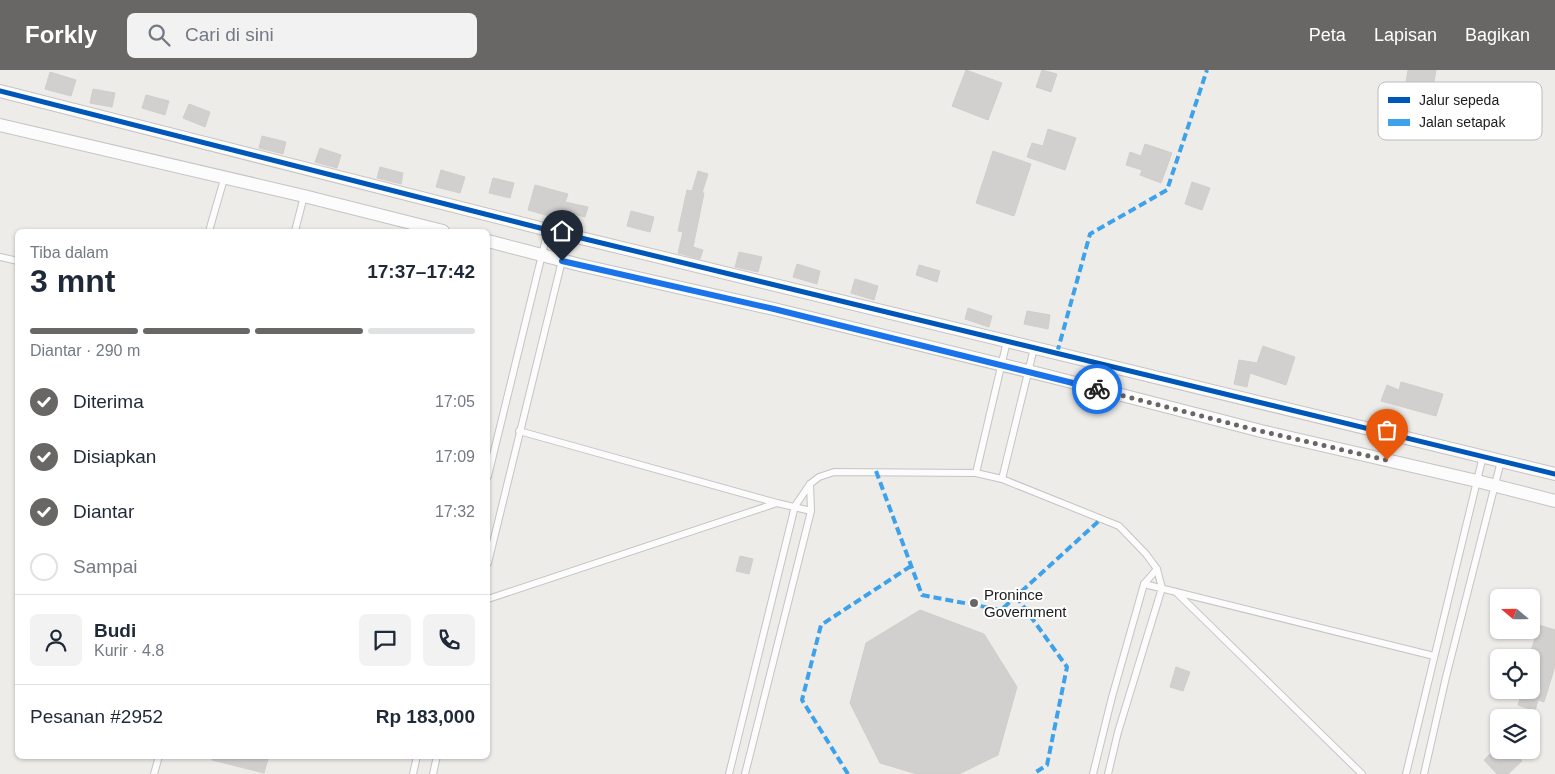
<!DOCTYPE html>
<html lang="id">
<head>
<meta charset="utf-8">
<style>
  body { margin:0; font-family:Helvetica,sans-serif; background:#f2f2f3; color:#1f2937; height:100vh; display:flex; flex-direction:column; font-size:19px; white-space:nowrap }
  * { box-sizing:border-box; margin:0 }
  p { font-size:16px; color:#747a83 }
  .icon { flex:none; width:28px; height:28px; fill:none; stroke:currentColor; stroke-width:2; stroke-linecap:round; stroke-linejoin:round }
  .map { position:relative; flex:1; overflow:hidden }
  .details { position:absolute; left:15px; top:159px; width:475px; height:530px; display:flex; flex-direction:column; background:#fff; border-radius:8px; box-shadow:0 1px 4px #0004 }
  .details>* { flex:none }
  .needle { width:32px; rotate:290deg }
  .tools { position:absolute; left:1490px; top:519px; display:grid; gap:10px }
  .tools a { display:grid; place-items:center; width:50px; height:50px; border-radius:8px; background:#fff; box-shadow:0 1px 4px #0004; font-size:25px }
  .pin { position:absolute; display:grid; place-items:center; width:42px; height:42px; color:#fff; margin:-51px -21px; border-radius:50% 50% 50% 0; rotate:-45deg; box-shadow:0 0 5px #0007 }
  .pin .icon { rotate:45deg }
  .courier { position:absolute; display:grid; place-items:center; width:50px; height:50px; margin:-25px; border:4px solid #1a73e8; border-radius:50%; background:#fff; color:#222; box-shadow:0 1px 6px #0007 }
  .overview em { font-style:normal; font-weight:700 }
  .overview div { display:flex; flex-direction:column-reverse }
  .overview { display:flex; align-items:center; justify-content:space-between; height:85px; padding:0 15px }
  h1 { font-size:32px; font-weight:700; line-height:38px }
  .bar { display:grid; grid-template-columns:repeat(4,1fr); gap:8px 5px; align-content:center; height:60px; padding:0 15px }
  .bar i { height:6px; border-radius:4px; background:#e0e1e3 }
  .bar .active { background:#686766 }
  .bar p { grid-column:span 4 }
  .line { display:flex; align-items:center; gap:12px; padding:0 15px; border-top:1px solid #e0e1e3 }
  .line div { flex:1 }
  .round { display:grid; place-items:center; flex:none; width:52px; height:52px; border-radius:8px; background:#f2f2f3 }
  ol { padding:0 15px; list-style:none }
  li { display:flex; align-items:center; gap:15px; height:55px }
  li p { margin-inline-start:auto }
  li .icon { padding:5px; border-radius:50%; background:#686766; color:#fff; stroke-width:4 }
  li:last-child { color:#747a83 }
  li i { width:28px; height:28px; border:2px solid #e0e1e3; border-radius:50% }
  header { display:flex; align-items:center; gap:30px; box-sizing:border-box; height:70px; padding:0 25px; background:#686766; color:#fff }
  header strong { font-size:24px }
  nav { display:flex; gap:28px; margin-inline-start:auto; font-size:18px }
  .search { width:350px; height:45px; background:#f2f2f3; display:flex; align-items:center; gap:12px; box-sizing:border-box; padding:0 18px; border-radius:8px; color:#747a83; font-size:19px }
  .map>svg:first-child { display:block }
  .building { fill:#d2d0ce; stroke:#d1ceca }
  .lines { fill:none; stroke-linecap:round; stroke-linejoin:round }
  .lane-casing { stroke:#c5c4c3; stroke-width:8 }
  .street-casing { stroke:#c5c4c3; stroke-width:14 }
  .lane { stroke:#fcfcfc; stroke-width:6 }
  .street { stroke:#fcfcfc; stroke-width:12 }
  .quiet { stroke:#3da2ea; stroke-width:4; stroke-dasharray:8 4; stroke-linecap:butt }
  .cycleway-casing { stroke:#fff; stroke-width:8 }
  .cycleway { stroke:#0057b8; stroke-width:5 }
  .done { stroke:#686766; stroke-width:5; stroke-dasharray:0 9 }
  .route { stroke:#1a73e8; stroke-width:6 }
  .poi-dot { fill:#686766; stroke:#fff; stroke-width:2 }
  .labels { text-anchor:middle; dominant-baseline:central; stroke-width:4; stroke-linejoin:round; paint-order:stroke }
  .poi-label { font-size:15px; fill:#202020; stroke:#fff; text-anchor:start }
  .key { fill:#fff; stroke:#bcbcbc; stroke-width:1 }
  .key-label { font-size:14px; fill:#202020 }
</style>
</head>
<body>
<header>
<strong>Forkly</strong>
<div class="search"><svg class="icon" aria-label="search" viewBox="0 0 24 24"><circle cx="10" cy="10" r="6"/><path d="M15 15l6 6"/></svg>Cari di sini</div>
<nav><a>Peta</a><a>Lapisan</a><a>Bagikan</a></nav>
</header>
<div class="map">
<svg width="1555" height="704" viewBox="0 0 1555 704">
  <rect width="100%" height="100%" fill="#eeece9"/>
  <g class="building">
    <polygon points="966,0 1002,13 988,50 952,36"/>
    <polygon points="1042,0 1057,4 1051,22 1036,17"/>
    <polygon points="1408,0 1436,0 1427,55 1400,51"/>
    <polygon points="50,2 76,10 71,26 45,19"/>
    <polygon points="93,19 115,23 112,37 90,33"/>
    <polygon points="146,25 169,31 165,45 142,38"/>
    <polygon points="189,34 210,42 205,57 183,48"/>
    <polygon points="1048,59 1076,68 1065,100 1027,87 1032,73 1043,76"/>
    <polygon points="262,66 286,72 283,84 259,78"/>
    <polygon points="1145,74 1172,83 1161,113 1140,105 1142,100 1126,95 1130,82 1141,86"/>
    <polygon points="320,78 341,85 337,98 315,92"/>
    <polygon points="993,81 1031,94 1014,146 976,133"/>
    <polygon points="380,97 403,103 401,114 377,108"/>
    <polygon points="441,100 465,107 460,123 436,117"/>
    <polygon points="698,101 708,104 702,123 704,123 693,177 703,180 700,189 678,183 683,162 678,161 687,120 692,121"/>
    <polygon points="493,108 514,113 510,128 489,123"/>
    <polygon points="1192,112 1210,118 1202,140 1185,134"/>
    <polygon points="535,115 568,124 565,132 588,137 585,147 563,141 560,149 528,140"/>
    <polygon points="631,141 654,147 650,162 627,156"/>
    <polygon points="739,182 762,187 758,202 735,197"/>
    <polygon points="797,194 820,201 817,214 793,207"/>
    <polygon points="919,195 940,201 937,212 916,205"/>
    <polygon points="855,209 878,216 874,230 851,223"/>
    <polygon points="968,238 992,246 989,257 965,249"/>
    <polygon points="1027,241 1050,245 1048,259 1024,254"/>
    <polygon points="1263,276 1295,287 1286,315 1250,303 1247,317 1234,314 1239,290 1257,293"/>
    <polygon points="1401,312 1443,324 1436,346 1381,331 1387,315 1399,320"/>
    <polygon points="740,486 753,489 749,504 736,501"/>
    <polygon points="920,540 984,564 1017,617 998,685 959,704 917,704 880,693 850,633 866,573"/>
    <polygon points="1539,555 1555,560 1555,596 1544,632 1538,630 1535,641 1518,635 1523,620 1531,620 1531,588 1529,588"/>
    <polygon points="1176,597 1190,602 1183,621 1170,617"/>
    <polygon points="1494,680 1512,680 1522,691 1508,704 1497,704 1484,690"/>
    <polygon points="212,686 269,686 264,703 212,690"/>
  </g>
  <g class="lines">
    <defs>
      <g id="lane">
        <polyline points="209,161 224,109"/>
        <polyline points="295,161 304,126"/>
        <polyline points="0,187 18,191"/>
        <polyline points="519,361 777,433 811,441"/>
        <polyline points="976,403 1007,271"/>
        <polyline points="488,406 548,160"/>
        <polyline points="1002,409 1034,278"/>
        <polyline points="488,493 568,166"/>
        <polyline points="1144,514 1434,586"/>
        <polyline points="1177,523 1362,704"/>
        <polyline points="488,529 777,433"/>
        <polyline points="154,704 159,686"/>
        <polyline points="413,704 417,686"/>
        <polyline points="433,704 437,686"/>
        <polyline points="729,704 795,436 810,414 819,407 834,402 976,403 1002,409 1119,456 1146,484 1157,499 1162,518 1118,662 1108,704"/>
        <polyline points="745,704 811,441 810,414"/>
        <polyline points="1093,704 1112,627 1144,514 1157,499"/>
        <polyline points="1406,704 1483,386"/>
        <polyline points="1424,704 1446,607 1501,391"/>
      </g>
      <g id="street">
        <polyline points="0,21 548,160 1555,404"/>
        <polyline points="0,55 304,126 443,161"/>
        <polyline points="488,171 580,195 774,239 1052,307 1261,361 1477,411 1555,431"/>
      </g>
    </defs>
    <use href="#lane" class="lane-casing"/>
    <use href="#street" class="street-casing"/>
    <use href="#lane" class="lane"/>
    <use href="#street" class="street"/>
    <g class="quiet">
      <polyline points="1057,283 1090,164 1167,120 1207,0"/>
      <polyline points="876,401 922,525 1001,540 1101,449"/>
      <polyline points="1016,526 1067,597 1047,695 1033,704"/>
      <polyline points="848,704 802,630 821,555 911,496"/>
    </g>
    <defs>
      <polyline id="cycleway" points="0,21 548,160 1555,404"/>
    </defs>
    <use href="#cycleway" class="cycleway-casing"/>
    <use href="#cycleway" class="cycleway"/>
  </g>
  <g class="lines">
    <polyline class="done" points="1097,319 1260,361 1387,390"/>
    <polyline class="route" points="562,191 774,239 1097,319"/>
  </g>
  <circle class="poi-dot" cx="974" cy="533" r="5"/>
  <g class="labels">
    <g class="poi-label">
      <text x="984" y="524">Pronince<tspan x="984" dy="17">Government</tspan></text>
    </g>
  </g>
  <rect x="1378" y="12" width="164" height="58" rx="8" class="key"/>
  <rect x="1388" y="27" width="22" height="6" fill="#0057b8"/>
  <rect x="1388" y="49" width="22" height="7" fill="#3da2ea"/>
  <g class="key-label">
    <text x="1419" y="35">Jalur sepeda</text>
    <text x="1419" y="57">Jalan setapak</text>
  </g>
</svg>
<div class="tools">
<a><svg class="needle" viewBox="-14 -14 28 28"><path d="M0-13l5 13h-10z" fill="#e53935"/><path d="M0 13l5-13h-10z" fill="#747a83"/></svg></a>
<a><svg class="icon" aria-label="locate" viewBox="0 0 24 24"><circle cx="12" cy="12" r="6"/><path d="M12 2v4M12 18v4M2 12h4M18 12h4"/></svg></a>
<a><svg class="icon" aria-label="layers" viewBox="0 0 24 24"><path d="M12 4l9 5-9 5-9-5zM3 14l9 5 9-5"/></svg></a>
</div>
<div class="pin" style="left:1387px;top:390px;background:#ea580c"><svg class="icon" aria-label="bag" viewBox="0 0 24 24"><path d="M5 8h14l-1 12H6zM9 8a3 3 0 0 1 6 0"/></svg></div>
<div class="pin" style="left:562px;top:191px;background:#1f2937"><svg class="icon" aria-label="home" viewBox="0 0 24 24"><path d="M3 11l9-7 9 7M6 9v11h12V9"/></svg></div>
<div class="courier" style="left:1097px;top:319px"><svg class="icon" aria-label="bike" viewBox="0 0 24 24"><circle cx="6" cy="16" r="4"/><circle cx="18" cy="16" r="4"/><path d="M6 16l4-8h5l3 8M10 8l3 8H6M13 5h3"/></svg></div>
<section class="details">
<div class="overview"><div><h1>3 mnt</h1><p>Tiba dalam</p></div><em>17:37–17:42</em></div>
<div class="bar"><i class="active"></i><i class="active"></i><i class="active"></i><i></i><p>Diantar · 290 m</p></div>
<ol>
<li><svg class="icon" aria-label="check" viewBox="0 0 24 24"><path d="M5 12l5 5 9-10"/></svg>Diterima<p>17:05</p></li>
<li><svg class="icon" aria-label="check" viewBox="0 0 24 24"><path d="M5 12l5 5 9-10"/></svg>Disiapkan<p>17:09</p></li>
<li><svg class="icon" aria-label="check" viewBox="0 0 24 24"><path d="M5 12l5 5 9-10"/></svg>Diantar<p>17:32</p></li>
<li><i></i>Sampai</li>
</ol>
<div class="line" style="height:90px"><a class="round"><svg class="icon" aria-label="person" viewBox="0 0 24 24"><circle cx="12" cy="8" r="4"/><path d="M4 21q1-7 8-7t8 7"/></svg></a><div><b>Budi</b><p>Kurir · 4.8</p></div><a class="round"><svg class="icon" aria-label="chat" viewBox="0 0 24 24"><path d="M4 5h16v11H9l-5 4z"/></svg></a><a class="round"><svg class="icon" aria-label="phone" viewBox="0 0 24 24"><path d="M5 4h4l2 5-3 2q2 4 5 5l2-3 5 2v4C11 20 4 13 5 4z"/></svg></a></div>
<div class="line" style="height:65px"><div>Pesanan #2952</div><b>Rp 183,000</b></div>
</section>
</div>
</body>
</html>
